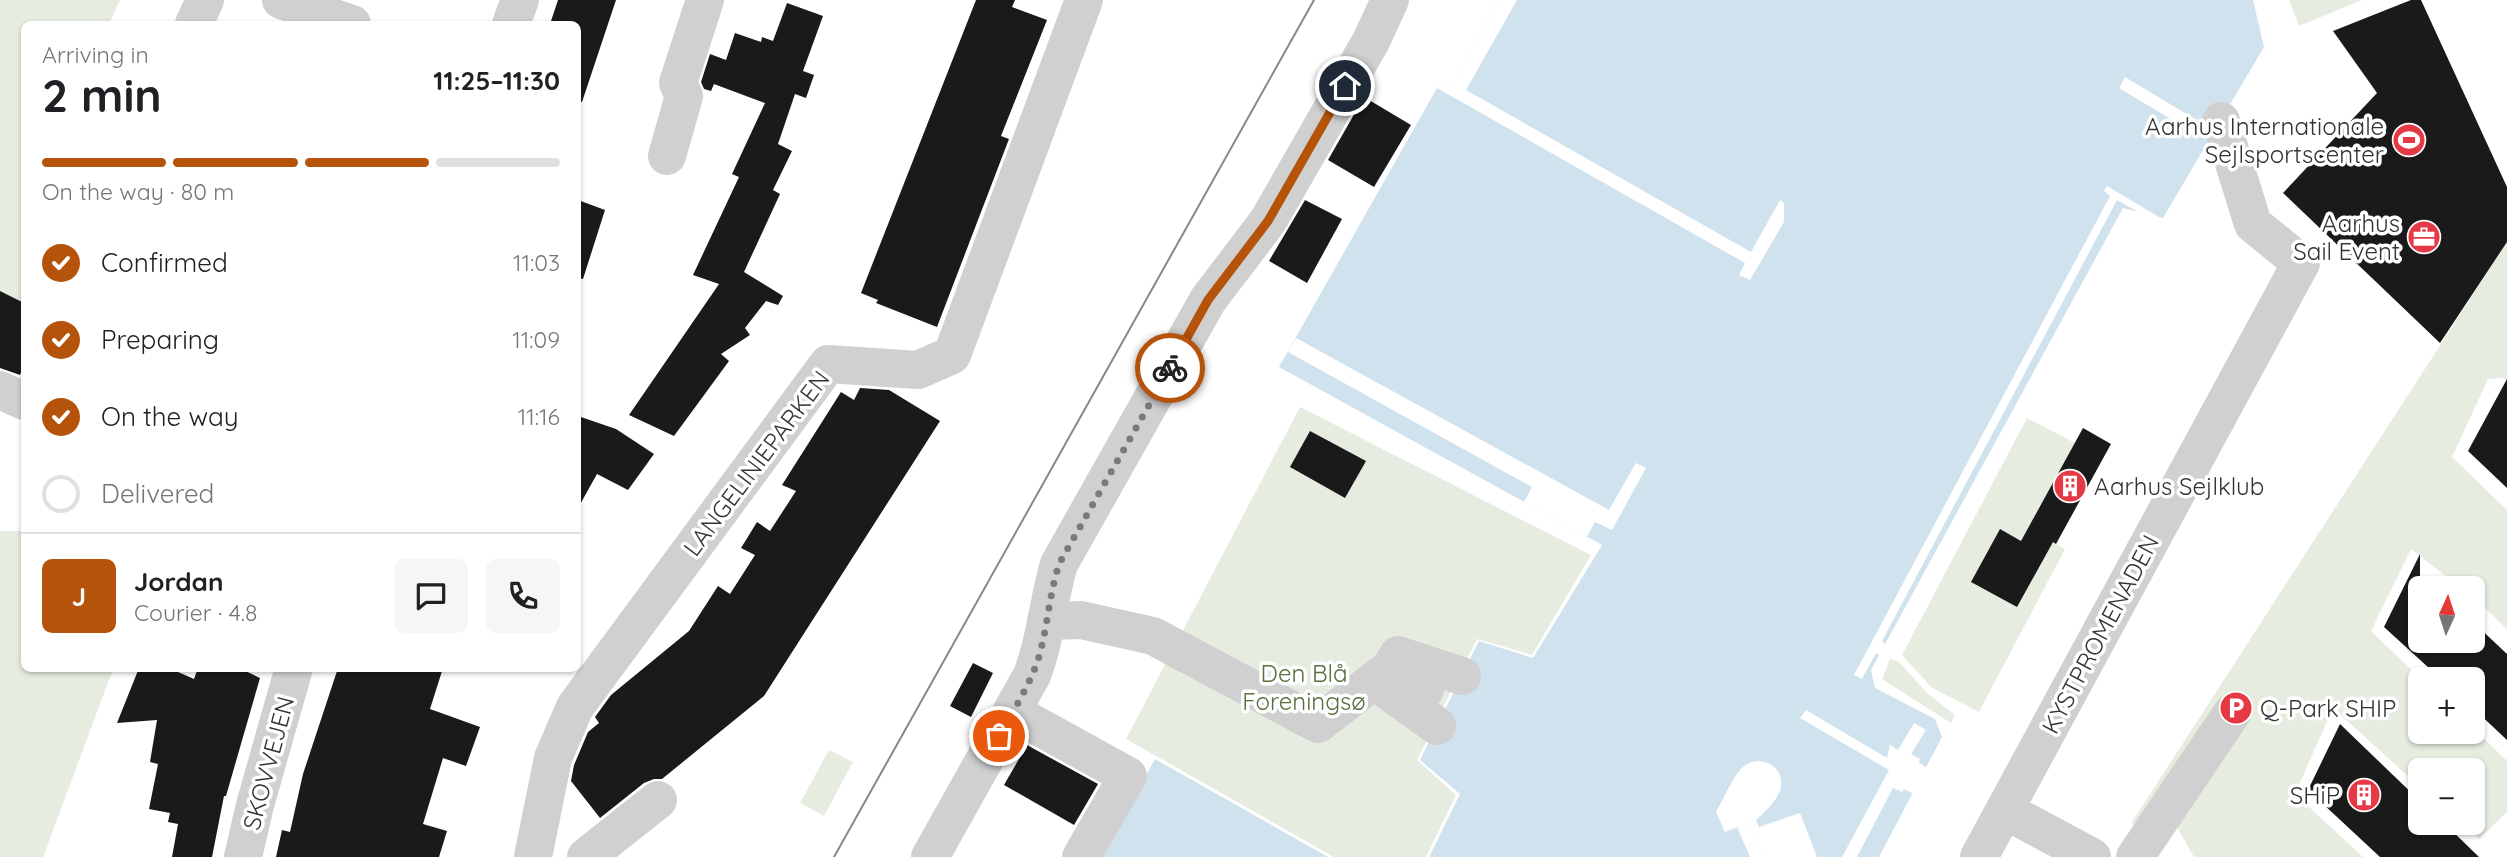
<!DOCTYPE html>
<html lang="en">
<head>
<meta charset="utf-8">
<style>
  body { margin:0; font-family:Quicksand,sans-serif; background:#f6f6f6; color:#202124; height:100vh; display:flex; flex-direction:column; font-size:26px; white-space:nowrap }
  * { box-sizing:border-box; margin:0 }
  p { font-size:23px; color:#757577 }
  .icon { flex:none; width:38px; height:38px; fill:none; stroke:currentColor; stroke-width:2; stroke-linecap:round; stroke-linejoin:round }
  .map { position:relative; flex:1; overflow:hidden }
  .side { position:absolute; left:21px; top:21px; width:560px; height:651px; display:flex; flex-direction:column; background:#fff; border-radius:10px; box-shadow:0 2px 5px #0004 }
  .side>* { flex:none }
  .needle { width:46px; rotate:3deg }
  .buttons { position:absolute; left:2408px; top:576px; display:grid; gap:14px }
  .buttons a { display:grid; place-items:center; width:77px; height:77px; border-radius:10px; background:#fff; box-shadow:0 2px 5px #0004; font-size:35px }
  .pin { position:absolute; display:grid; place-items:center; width:60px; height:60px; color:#fff; margin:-30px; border:4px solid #fff; border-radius:50%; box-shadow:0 2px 7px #0007 }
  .courier { position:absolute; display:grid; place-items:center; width:70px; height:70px; margin:-35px; border:5px solid #b45309; border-radius:50%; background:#fff; color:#222; box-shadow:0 2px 9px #0007 }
  .headline em { font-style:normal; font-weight:700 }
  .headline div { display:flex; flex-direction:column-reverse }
  .headline { display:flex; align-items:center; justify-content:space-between; height:119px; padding:0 21px }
  h1 { font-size:46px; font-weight:700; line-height:52px }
  .bar { display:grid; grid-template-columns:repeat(4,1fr); gap:10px 7px; align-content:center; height:84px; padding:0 21px }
  .bar i { height:9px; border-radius:5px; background:#e0e0e0 }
  .bar .selected { background:#b45309 }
  .bar p { grid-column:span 4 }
  .line { display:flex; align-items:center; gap:18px; padding:0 21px; border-top:2px solid #e0e0e0 }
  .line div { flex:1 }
  .round { display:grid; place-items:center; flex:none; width:74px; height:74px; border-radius:10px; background:#f6f6f6 }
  ol { padding:0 21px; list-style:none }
  li { display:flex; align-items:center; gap:21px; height:77px }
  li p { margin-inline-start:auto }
  li .icon { padding:7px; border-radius:50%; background:#b45309; color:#fff; stroke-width:4 }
  li:last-child { color:#757577 }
  li i { width:38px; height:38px; border:4px solid #e0e0e0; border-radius:50% }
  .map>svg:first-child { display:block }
  .green { fill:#e6ecdf }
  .water { fill:#cfe2ee }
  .pier { fill:#fff }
  .building { fill:#1a1a1a }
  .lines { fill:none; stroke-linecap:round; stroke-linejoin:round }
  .minor { stroke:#d0d0d0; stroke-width:38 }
  .tram { stroke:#888; stroke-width:2 }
  .done { stroke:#7a7a7a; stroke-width:7; stroke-dasharray:0 12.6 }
  .route { stroke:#b45309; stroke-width:9 }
  .labels { text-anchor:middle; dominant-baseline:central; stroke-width:7; stroke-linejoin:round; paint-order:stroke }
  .poi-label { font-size:24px; fill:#333; stroke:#fff; text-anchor:end }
  .street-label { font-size:24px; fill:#333; stroke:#fff }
  .park-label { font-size:24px; fill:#56703f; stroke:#fff }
</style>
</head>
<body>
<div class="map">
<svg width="2507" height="857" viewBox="0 0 2507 857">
  <rect width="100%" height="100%" fill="#fff"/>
  <g class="green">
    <polygon points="0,0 120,0 109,24 24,24 24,308 10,312 0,353"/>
    <polygon points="2289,0 2362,0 2299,26"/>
    <polygon points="2507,242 2507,381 2503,378 2488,379 2452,457 2507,510 2507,629 2473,597 2473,588 2461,588 2411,549 2371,631 2421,679 2420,732 2473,732 2473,728 2507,761 2507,812 2479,839 2460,823 2473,822 2473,770 2420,770 2420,787 2333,708 2295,794 2363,857 2194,857 2177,827 2135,828 2132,822"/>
    <polygon points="1300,407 1591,555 1532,655 1477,639 1417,760 1456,795 1426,857 1334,857 1126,739"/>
    <polygon points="2027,418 2075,443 2028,528 2065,549 1979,712 1932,688 1902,655"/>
    <polygon points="0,531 24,531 24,668 113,669 43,857 0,857"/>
    <polygon points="1890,659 1899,662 1928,694 1955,715 1951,723 1882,679"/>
    <polygon points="829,750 853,762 824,816 800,803"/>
  </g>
  <g class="water">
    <path d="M1499 0H2253L2264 47 2163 218 2123 208 1871 670 1875 688 1935 719 1942 737 1879 857H1817L1800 813 1759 827 1756 820C1765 812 1780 798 1781 786 1784 765 1759 754 1744 766 1734 774 1723 800 1716 812L1725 832 1750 822 1764 857H1429L1460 794 1420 760 1479 641 1533 658 1602 545 1279 367 1437 88 1455 81Z"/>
    <polygon points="1155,759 1328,857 1100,857"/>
  </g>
  <g class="pier">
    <polygon points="1499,0 1517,0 1466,90 1751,252 1780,200 1784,203 1784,222 1750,280 1739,275 1745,263 1437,88 1455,81"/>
    <polygon points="2125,77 2215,131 2211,139 2184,127 2119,88"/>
    <polygon points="2107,186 2159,217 2157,220 2151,219 2117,200 1882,641 1885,644 1880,655 1876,653 1862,679 1854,675 2110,196 2104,191"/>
    <polygon points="1296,338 1609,510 1636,463 1646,468 1612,530 1595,522 1587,537 1524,502 1532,487 1288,352"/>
    <polygon points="1806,710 1887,758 1890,745 1898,750 1914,723 1926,730 1911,754 1920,759 1919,763 1929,769 1916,795 1904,789 1902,792 1893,788 1857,857 1842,857 1889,770 1800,718"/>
    <polygon points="1750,822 1764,857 1750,857 1737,827"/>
  </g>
  <g class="building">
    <polygon points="558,0 616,0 582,102 578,101 578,24 550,24"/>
    <polygon points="976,0 1015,0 1012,7 1047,20 1001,136 1009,139 937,327 876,303 878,300 861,293"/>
    <polygon points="2411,0 2421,0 2507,187 2507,242 2440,343 2283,193 2377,93 2333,31"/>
    <polygon points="787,3 823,16 803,71 814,75 806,98 795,94 778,144 792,151 773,190 780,194 744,272 783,296 778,305 766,301 745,328 750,335 721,354 729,361 674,436 629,415 719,284 693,275 739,177 732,174 765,103 714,84 711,91 704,89 701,82 710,54 726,60 735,33 761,42 762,37 773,41"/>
    <polygon points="1364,97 1411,125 1374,187 1328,160"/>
    <polygon points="578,200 605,210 583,279 578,278"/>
    <polygon points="1305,200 1342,219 1307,283 1269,261"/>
    <polygon points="0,291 24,303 24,365 20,375 0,368"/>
    <polygon points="2507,379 2507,488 2468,451"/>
    <polygon points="860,388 889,390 940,421 764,696 662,779 654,779 644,783 600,818 571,781 574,765 588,732 599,723 595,717 611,695 689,631 718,586 730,594 755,555 741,548 757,522 770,531 796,491 782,485 841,392 854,400"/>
    <polygon points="578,416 616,429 654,454 628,490 597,474 578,508"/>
    <polygon points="2083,428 2111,444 2056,544 2053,542 2017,607 1971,582 2000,529 2021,541"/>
    <polygon points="1310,431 1366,461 1345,498 1290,467"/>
    <polygon points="2420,554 2420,640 2473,640 2473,622 2507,654 2507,740 2473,708 2473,679 2441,679 2384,627"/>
    <polygon points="973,663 993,673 971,717 950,706"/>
    <polygon points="139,668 169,668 194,679 198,668 239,668 260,678 226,796 224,796 212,857 172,857 178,824 168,822 170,813 149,809 158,764 150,762 157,720 117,723"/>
    <polygon points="338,668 443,668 430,709 480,727 466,766 443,758 423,824 447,831 439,857 276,857 282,830 290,832 303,774"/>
    <polygon points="2340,724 2420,801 2420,822 2443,822 2479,857 2380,857 2308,790"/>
    <polygon points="1027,745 1098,784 1074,825 1004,785"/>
  </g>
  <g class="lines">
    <g class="minor">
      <polyline points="281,0 352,24"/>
      <polyline points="194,24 205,0"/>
      <polyline points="511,24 520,0"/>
      <polyline points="667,156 684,96 678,83 705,0"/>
      <polyline points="0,390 24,401"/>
      <polyline points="1046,621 1081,620 1153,636 1318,724 1389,669 1425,689"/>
      <polyline points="1012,712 1128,776 1081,857"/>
      <polyline points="1437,726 1380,685 1398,655 1462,676"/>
      <polyline points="2006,811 2092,857"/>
      <polyline points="243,857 255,805 294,668"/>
      <polyline points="533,857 553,758 575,707 828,364 918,370 952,355 1084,0"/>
      <polyline points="586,857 658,800"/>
      <path d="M930 857 1032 675C1046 639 1048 601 1059 564L1208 300 1268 221 1371 41 1390 0"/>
      <polyline points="1979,857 2301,263 2253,224 2221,121"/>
      <polyline points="2135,857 2232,713"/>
    </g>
    <polyline class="tram" points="834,857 1314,0"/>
  </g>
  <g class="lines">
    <path class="done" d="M999 736C1014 709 1034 679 1041 649 1048 621 1050 592 1059 564L1170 368"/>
    <polyline class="route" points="1170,368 1208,300 1268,221 1345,86"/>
  </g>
  <defs>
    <symbol id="stadium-disc" viewBox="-11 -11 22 22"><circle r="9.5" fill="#e63946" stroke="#fff"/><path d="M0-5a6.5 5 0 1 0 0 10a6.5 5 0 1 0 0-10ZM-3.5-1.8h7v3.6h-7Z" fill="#fff"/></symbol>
    <symbol id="office-disc" viewBox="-11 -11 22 22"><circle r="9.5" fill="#e63946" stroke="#fff"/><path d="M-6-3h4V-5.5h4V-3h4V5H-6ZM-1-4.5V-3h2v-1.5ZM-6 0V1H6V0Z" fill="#fff"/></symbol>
    <symbol id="building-disc" viewBox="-11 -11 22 22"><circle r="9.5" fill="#e63946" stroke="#fff"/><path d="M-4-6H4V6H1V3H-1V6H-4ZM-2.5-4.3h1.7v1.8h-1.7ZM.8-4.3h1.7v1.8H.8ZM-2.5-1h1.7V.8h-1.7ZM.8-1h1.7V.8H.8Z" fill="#fff"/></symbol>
    <symbol id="parking-disc" viewBox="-11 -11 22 22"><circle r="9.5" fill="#e63946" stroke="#fff"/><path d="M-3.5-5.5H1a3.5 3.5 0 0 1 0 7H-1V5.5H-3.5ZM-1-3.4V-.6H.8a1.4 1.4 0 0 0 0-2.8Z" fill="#fff"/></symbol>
  </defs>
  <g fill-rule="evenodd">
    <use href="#stadium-disc" x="2390" y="121" width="38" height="38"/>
    <use href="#office-disc" x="2405" y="218" width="38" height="38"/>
    <use href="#building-disc" x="2051" y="467" width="38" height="38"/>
    <use href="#parking-disc" x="2217" y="689" width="38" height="38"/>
    <use href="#building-disc" x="2345" y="776" width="38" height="38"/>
  </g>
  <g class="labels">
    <g class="poi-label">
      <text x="2384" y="126">Aarhus Internationale<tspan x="2384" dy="28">Sejlsportscenter</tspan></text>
      <text x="2400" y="223">Aarhus<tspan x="2400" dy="28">Sail Event</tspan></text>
      <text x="2094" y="486" text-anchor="start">Aarhus Sejlklub</text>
      <text x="2260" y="708" text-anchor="start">Q-Park SHIP</text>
      <text x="2340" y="795">SHiP</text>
    </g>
    <g class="street-label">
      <text transform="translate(756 463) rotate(-53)">LANGELINIEPARKEN</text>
      <text transform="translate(2100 634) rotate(-62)">KYSTPROMENADEN</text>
      <text transform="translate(268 763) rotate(-75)">SKOVVEJEN</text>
    </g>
    <g class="park-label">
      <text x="1304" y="673">Den Blå<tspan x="1304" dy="28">Foreningsø</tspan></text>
    </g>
  </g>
</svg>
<div class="buttons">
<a><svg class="needle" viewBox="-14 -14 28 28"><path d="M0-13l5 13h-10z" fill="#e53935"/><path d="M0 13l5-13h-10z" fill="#757577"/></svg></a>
<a>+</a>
<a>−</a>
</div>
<div class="pin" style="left:999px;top:736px;background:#ea580c"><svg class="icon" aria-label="bag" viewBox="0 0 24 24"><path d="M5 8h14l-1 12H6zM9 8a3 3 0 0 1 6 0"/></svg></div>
<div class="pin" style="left:1345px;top:86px;background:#1f2937"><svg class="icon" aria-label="home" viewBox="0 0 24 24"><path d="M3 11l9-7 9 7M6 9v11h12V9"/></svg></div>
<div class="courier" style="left:1170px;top:368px"><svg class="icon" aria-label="bike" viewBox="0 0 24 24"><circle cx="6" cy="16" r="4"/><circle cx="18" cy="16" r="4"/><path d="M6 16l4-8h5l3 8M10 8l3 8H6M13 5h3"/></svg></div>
<section class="side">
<div class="headline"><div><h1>2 min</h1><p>Arriving in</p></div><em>11:25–11:30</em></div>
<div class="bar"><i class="selected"></i><i class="selected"></i><i class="selected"></i><i></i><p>On the way · 80 m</p></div>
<ol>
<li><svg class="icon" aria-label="check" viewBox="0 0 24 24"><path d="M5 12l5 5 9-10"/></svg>Confirmed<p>11:03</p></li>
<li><svg class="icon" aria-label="check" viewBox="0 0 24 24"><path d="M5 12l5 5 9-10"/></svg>Preparing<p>11:09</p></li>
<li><svg class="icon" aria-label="check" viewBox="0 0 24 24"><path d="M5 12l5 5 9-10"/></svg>On the way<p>11:16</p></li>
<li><i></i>Delivered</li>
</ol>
<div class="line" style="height:126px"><b class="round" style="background:#b45309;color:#fff">J</b><div><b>Jordan</b><p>Courier · 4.8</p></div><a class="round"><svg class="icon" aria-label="chat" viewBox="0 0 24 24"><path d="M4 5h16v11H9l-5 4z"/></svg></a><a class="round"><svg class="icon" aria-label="phone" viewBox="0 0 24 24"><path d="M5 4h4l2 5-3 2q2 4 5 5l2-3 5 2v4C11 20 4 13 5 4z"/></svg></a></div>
</section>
</div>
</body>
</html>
